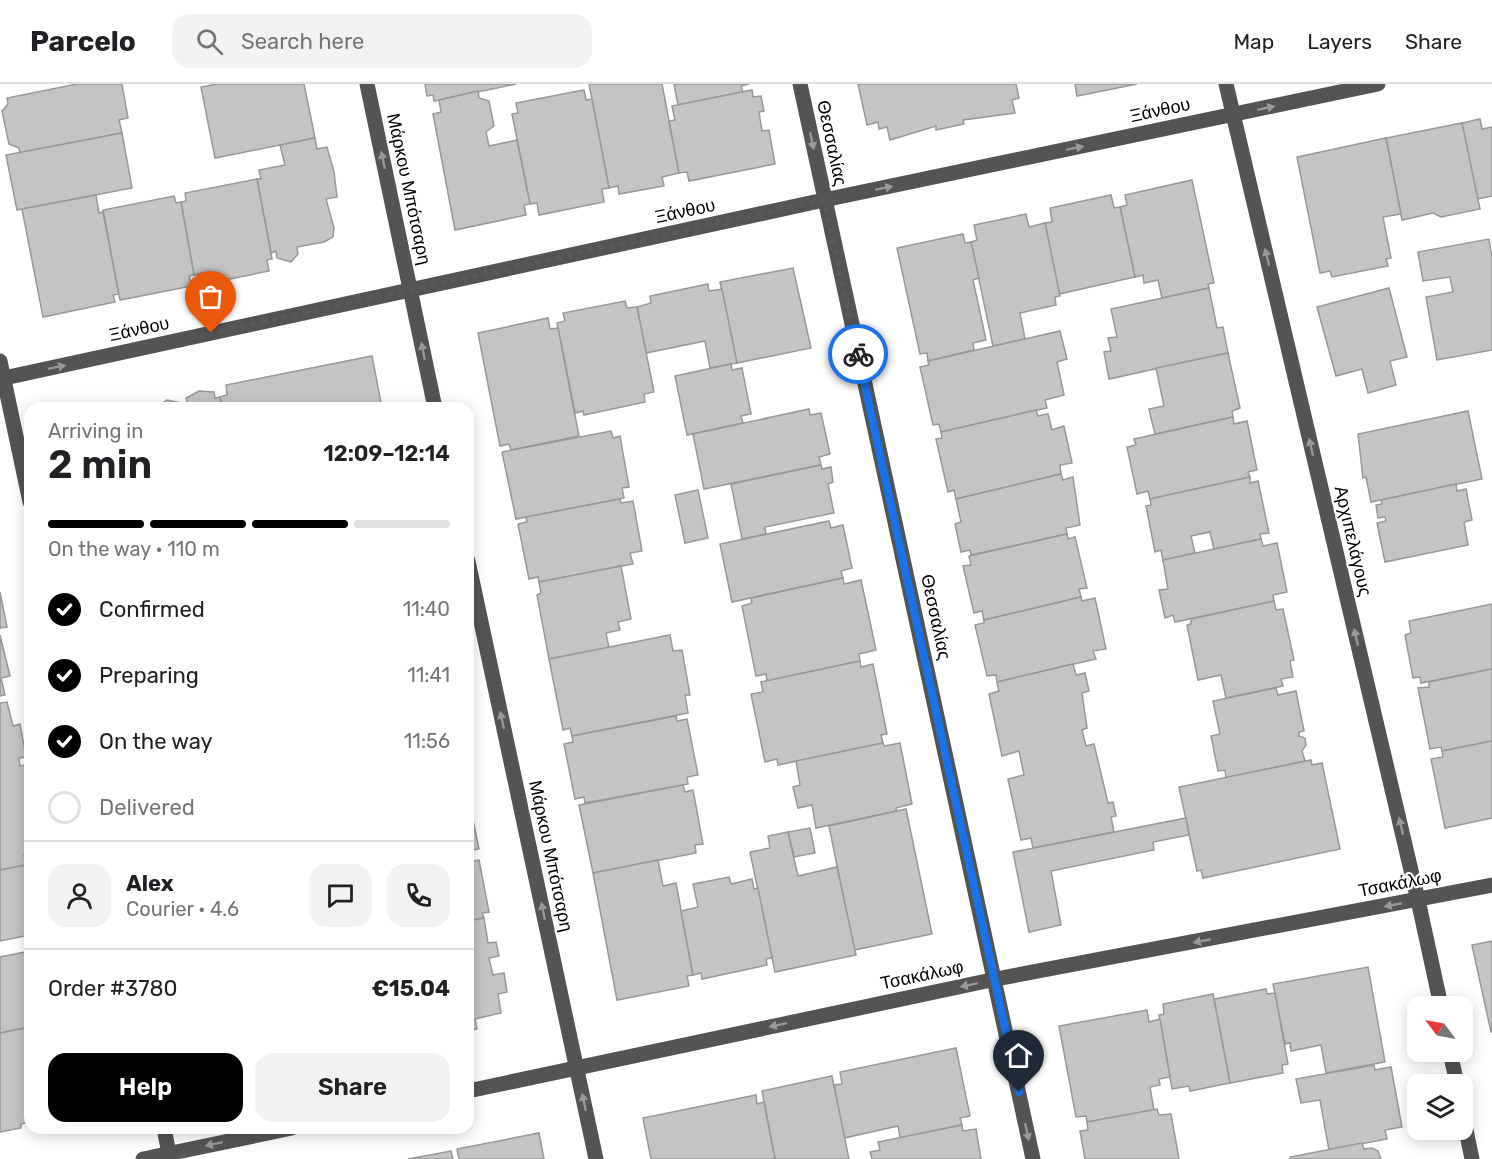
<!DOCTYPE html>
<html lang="en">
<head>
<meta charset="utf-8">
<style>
  body { margin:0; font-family:Rubik,sans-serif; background:#f2f2f2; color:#202124; height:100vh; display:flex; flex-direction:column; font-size:22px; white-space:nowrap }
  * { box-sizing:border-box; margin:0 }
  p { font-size:20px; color:#757577 }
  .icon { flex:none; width:33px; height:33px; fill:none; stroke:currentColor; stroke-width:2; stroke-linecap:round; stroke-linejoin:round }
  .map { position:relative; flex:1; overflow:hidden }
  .drawer { position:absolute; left:24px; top:318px; width:450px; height:732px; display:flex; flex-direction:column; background:#fff; border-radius:18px; box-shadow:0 3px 15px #0003 }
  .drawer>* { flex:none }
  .needle { width:39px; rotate:302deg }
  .tools { position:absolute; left:1407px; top:912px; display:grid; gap:12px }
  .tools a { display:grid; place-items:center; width:66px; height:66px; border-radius:12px; background:#fff; box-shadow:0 3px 15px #0003; font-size:30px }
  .pin { position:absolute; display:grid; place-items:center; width:51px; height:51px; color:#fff; margin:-62px -26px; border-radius:50% 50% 50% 0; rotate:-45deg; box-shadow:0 0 6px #0007 }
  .pin .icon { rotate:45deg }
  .courier { position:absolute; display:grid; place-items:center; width:60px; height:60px; margin:-30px; border:4px solid #1a73e8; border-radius:50%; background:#fff; color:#222; box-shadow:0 2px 8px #0007 }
  .summary em { font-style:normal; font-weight:600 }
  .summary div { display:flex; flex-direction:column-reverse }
  .summary { display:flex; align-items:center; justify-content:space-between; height:102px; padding:0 24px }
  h1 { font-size:39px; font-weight:600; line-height:45px }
  .bar { display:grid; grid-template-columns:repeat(4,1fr); gap:9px 6px; align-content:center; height:72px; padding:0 24px }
  .bar i { height:8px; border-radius:4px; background:#e0e0e0 }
  .bar .current { background:#000 }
  .bar p { grid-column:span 4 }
  .line { display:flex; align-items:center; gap:15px; padding:0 24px; border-top:2px solid #e0e0e0 }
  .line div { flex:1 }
  .round { display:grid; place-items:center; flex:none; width:63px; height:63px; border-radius:18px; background:#f2f2f2 }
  ol { padding:0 24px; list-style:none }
  li { display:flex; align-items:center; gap:18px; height:66px }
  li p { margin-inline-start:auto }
  li .icon { padding:6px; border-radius:50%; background:#000; color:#fff; stroke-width:4 }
  li:last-child { color:#757577 }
  li i { width:33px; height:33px; border:3px solid #e0e0e0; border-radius:50% }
  .button { display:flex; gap:12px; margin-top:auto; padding:12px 24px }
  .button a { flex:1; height:69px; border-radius:18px; background:#000; color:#fff; font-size:24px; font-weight:600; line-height:69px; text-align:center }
  .button a+a { background:#f2f2f2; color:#202124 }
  header { display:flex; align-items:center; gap:36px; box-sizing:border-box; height:84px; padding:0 30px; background:#fff; border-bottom:2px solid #e0e0e0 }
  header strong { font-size:28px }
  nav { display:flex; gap:33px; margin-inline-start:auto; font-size:21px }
  .search { width:420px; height:54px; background:#f2f2f2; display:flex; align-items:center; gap:15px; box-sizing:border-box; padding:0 21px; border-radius:18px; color:#757577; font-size:22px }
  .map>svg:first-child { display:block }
  .building { fill:#c4c4c4; stroke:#989898; stroke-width:1.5 }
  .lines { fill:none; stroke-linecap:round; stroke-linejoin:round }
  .minor { stroke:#545454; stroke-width:15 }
  .oneway { fill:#989898 }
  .done { stroke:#595959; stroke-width:6; stroke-dasharray:0 10.8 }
  .route { stroke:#1a73e8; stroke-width:8 }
  .labels { text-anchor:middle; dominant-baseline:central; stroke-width:4.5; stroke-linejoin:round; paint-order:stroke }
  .street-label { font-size:18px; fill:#000; stroke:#fff }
</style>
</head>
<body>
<header>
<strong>Parcelo</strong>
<div class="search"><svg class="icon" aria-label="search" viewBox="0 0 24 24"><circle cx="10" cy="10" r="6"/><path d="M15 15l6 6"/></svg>Search here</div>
<nav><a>Map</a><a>Layers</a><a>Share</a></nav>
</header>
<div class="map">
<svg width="1492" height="1075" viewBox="0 0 1492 1075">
  <rect width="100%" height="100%" fill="#fff"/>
  <g class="building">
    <polygon points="77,0 122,0 128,34 119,36 122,49 20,69 19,64 9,60 2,27 8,20 7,14"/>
    <polygon points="217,0 304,0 315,54 215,74 201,3"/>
    <polygon points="425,0 516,0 434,17 433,11 427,12"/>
    <polygon points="589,0 662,0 679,89 662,93 664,102 619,110 618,102 609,104"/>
    <polygon points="674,0 749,0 741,2 743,8 678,21"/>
    <polygon points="858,0 1016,0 1019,14 1012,16 1015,29 963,36 964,40 936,46 936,42 890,56 887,43 879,45 878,38 867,41"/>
    <polygon points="1075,0 1137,0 1077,12"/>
    <polygon points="584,6 586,16 592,15 609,104 602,105 604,118 539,131 537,119 530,120 512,30 518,29 516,19"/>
    <polygon points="752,6 753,13 761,12 764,27 759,28 762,47 769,46 775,80 689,97 687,88 679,89 669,37 675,36 672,22"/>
    <polygon points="478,7 479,14 489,17 494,42 486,48 489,62 517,56 530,120 524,121 526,131 455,146 433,30 441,28 439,16"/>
    <polygon points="1480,35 1482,45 1492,43 1492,112 1477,115 1462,39"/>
    <polygon points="1462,39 1480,125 1441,133 1433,129 1402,136 1386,54"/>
    <polygon points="122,49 132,104 17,126 6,71"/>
    <polygon points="315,54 317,65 327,63 334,88 337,113 326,115 334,144 333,153 324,158 297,163 298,170 291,178 277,174 276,167 271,169 257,95 261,95 259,86 285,81 280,61"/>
    <polygon points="1386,54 1401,130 1383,133 1391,174 1386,175 1388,182 1332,193 1330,187 1320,189 1297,73"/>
    <polygon points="257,95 272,175 267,176 269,187 205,200 203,189 194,191 181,118 186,117 185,109"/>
    <polygon points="1192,96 1214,199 1208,200 1209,204 1162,214 1158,196 1144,199 1143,191 1135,193 1120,123 1127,121 1125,111"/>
    <polygon points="96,111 99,129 103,128 119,210 113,211 115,218 43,233 22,125"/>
    <polygon points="1111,111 1114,124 1120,123 1135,193 1059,210 1045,139 1052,138 1050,124"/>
    <polygon points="174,112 176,119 181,118 194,191 189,192 192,202 120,216 103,126"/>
    <polygon points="1026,130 1029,143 1045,139 1060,212 1055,213 1056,221 1020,229 1025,255 993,262 971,158 977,156 974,141"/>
    <polygon points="963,150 965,159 971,158 979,194 973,196 986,256 973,259 974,266 928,277 927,269 920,270 897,164"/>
    <polygon points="1489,155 1492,173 1492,266 1437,276 1426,213 1453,208 1450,193 1423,197 1418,168"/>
    <polygon points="793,184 811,264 737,279 720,198"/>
    <polygon points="708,200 709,207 722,205 737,279 710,284 705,257 646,269 637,223 651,219 650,212"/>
    <polygon points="1209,204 1217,244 1223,243 1228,269 1109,295 1104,268 1111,267 1108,254 1117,253 1111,225"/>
    <polygon points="1389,204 1407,273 1390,277 1396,301 1368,309 1362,285 1336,292 1317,223"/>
    <polygon points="625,217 627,224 637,223 654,308 644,310 645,318 584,331 583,327 575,329 557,239 565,237 563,229"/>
    <polygon points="548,234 550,245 558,244 579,352 511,366 509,360 500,362 478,249"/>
    <polygon points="1060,247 1067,275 1057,278 1064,311 1045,316 1047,324 941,348 939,340 933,341 920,283 929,281 928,277"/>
    <polygon points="1228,269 1240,324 1232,327 1233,333 1155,350 1149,325 1164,322 1156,284"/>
    <polygon points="372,272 382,324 222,324 220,313 227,311 226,301"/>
    <polygon points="731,280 732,286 742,284 751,330 741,332 743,339 687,351 675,292"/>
    <polygon points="199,307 214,308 215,314 220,313 222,324 189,324 186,314"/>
    <polygon points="167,316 181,319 182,324 155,324"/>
    <polygon points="143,319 144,324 120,324"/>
    <polygon points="809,325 810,331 821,329 830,370 819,373 821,381 704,405 693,350"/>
    <polygon points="1036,326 1038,332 1048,330 1052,346 1064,342 1072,379 1060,381 1061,390 956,415 954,406 948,408 936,355 942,354 941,348"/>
    <polygon points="1468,327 1482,395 1371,418 1366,393 1363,394 1358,350"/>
    <polygon points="1233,333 1234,340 1247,337 1257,386 1248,388 1250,393 1150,415 1148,407 1137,410 1127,363 1136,361 1134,355"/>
    <polygon points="611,347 613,354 620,352 629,403 622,404 624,414 516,435 502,368"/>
    <polygon points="821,381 822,385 831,383 833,398 828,400 834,429 765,443 766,450 742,455 731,400"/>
    <polygon points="1061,390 1063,396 1073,393 1080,441 1066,444 1067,450 971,471 970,466 961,468 955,440 961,438 956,415"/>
    <polygon points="1250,393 1250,399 1258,397 1269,449 1260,450 1261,455 1214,465 1210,448 1191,452 1195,469 1163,476 1161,466 1155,468 1146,422 1151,421 1150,415"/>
    <polygon points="1456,400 1457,407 1466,405 1472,436 1464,438 1468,461 1385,478 1377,439 1386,437 1385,433 1378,434 1376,421 1382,420 1381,416"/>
    <polygon points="698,406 708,454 685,459 675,411"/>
    <polygon points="620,415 621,419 633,417 642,467 630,469 633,480 539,498 538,493 529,495 518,440 527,438 526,433"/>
    <polygon points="829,437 831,444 843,441 852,484 841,487 843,494 732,518 720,460"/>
    <polygon points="1067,450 1068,455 1075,453 1087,504 1079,505 1081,513 984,536 982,527 974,529 963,482 971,481 969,472"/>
    <polygon points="1261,455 1263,462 1277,459 1287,508 1273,511 1274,517 1175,538 1173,531 1165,534 1159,506 1168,505 1163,476"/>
    <polygon points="621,482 631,535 618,538 620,546 606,549 609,564 549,575 537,511 541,509 539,498"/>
    <polygon points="843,494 844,500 861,496 876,566 859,570 860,577 767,597 766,590 756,592 742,522 752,519 751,514"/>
    <polygon points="0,508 7,543 0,544"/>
    <polygon points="1081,513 1082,517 1095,514 1106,565 1093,567 1096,575 997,598 996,591 987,592 975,541 984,539 984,536"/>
    <polygon points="1274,517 1276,526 1283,525 1294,576 1290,577 1293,593 1281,595 1283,602 1226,614 1221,591 1198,596 1187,541 1191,540 1191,535"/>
    <polygon points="1492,520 1492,585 1421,599 1420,593 1413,594 1405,551 1411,549 1409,537"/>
    <polygon points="0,551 10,592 1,594 5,611 0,612"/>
    <polygon points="670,551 673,567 682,566 690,611 685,611 688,629 572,652 570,644 563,646 549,575"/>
    <polygon points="860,577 861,583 873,580 887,650 881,651 883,659 778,681 777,675 765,678 751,610 763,608 761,598"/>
    <polygon points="1073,580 1076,591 1085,589 1089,607 1082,609 1087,644 1082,646 1086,662 1094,660 1108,719 1113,718 1116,732 1111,733 1114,748 1033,764 1031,754 1021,756 1008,695 1024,691 1019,667 1002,672 989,610 999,607 997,598"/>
    <polygon points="1492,585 1492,657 1442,667 1441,663 1430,665 1418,604 1429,603 1429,598"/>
    <polygon points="1276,604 1278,611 1296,607 1304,647 1299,648 1299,652 1305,654 1306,661 1302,667 1305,677 1226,694 1225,686 1218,687 1211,652 1220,650 1213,617"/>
    <polygon points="7,618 13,642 20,640 26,673 19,674 20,682 30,680 30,769 24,771 26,781 0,786 0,619"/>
    <polygon points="676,632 677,637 687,635 698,691 687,693 688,700 585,719 584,713 575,715 564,660 573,658 572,652"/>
    <polygon points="1492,657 1492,734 1445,744 1431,675 1443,673 1442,667"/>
    <polygon points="883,659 884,662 900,659 912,720 896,724 897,727 816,744 812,721 798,724 793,703 800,701 796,677"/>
    <polygon points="1311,676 1312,681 1322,679 1340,765 1203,794 1201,786 1197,787 1179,703"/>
    <polygon points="683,701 685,708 693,706 703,760 695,761 696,769 593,789 579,721"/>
    <polygon points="468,712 479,765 468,767"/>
    <polygon points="906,725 932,850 854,866 829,742"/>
    <polygon points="1186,734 1189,751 1153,758 1154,766 1051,787 1061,841 1029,848 1013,768"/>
    <polygon points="810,744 815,769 794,773 788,748"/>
    <polygon points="788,748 798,792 837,783 856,871 775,888 750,768 770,764 768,752"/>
    <polygon points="479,776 489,828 482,829 484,834 468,837 468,778"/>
    <polygon points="658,776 663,802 676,799 693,891 687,892 689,902 617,916 593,789"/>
    <polygon points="30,780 30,851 0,857 0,786"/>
    <polygon points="729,793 731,800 752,795 754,805 758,804 772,874 766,875 767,881 702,895 701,889 693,891 681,827 698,823 693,800"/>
    <polygon points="484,834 488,859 496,858 499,872 489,874 493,891 504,889 507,908 498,910 501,929 475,935 477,945 468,947 468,837"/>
    <polygon points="1492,857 1492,948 1491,948 1472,861"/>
    <polygon points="30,867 30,943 0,949 0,873"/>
    <polygon points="1368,883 1385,978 1326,989 1321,961 1291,967 1290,959 1285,960 1273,900"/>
    <polygon points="1266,905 1267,910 1275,909 1288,980 1282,981 1283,989 1230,999 1214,915"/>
    <polygon points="1213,910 1230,999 1190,1007 1189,1002 1172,1005 1159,931 1164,930 1163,920"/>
    <polygon points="1147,926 1149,938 1160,935 1170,993 1159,995 1160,1001 1150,1003 1154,1026 1087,1038 1086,1032 1076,1033 1059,942"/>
    <polygon points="30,943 30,1038 21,1040 21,1044 0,1048 0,949"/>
    <polygon points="956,964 970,1032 960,1034 962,1041 900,1054 898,1042 844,1054 834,1001 842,1000 840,988"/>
    <polygon points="1374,981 1375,986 1391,983 1402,1043 1385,1046 1387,1055 1329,1066 1320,1016 1301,1019 1296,995"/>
    <polygon points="832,992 849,1075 775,1075 762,1007"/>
    <polygon points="756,1011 757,1020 764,1018 775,1075 651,1075 643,1034"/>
    <polygon points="1157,1025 1159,1031 1171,1030 1179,1075 1085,1075 1080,1047 1088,1046 1087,1038"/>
    <polygon points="962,1041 963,1047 976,1045 981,1075 872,1075 870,1068 880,1066 878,1058"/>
    <polygon points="539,1049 544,1075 459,1075 457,1065"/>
    <polygon points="1362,1059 1364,1065 1372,1064 1378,1067 1381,1075 1290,1075 1290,1073"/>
    <polygon points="451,1067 453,1075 408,1075"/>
  </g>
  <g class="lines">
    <g class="minor">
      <polyline points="367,0 435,324"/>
      <polyline points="800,0 1033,1075"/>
      <polyline points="1226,0 1418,816 1441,922"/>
      <polyline points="0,277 30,418"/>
      <polyline points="0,295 824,116 1378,0"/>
      <polyline points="468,477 596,1075"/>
      <polyline points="1450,968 1457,1000"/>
      <polyline points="468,1007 996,895 1492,801"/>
      <polyline points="1462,1027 1472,1075"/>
      <polyline points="164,1044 170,1075"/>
      <polyline points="143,1075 292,1044"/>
    </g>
  </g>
  <defs><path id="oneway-solid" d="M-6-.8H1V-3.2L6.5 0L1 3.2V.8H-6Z" transform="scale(1.5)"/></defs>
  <g class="oneway">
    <use href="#oneway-solid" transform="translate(1266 24) rotate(-12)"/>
    <use href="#oneway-solid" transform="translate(812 57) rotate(78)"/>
    <use href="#oneway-solid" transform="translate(1075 64) rotate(-12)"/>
    <use href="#oneway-solid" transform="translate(383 76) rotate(-102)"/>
    <use href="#oneway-solid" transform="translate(884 104) rotate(-12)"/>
    <use href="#oneway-solid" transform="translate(1267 173) rotate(-103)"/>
    <use href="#oneway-solid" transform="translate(423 267) rotate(-102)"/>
    <use href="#oneway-solid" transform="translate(57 283) rotate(-12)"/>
    <use href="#oneway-solid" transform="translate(1311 363) rotate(-103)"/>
    <use href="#oneway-solid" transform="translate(1356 553) rotate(-103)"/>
    <use href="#oneway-solid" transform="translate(502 636) rotate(-102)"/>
    <use href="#oneway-solid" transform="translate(1401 742) rotate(-103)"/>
    <use href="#oneway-solid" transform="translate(1393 821) rotate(169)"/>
    <use href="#oneway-solid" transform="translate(543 827) rotate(-102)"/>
    <use href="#oneway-solid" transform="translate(1202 857) rotate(169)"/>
    <use href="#oneway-solid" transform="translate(969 901) rotate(168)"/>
    <use href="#oneway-solid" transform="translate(778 941) rotate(168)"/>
    <use href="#oneway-solid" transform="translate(584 1018) rotate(-102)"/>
    <use href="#oneway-solid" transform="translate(1027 1048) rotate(78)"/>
    <use href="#oneway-solid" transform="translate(214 1060) rotate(168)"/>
  </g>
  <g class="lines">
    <polyline class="done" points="211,249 824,116 858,270"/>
    <polyline class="route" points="858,270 1019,1008"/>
  </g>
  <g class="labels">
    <g class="street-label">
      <text transform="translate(1160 26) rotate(-12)">Ξάνθου</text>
      <text transform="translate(832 59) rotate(78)">Θεσσαλίας</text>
      <text transform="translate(409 105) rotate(78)">Μάρκου Μπότσαρη</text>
      <text transform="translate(685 127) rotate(-12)">Ξάνθου</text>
      <text transform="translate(139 245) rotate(-12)">Ξάνθου</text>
      <text transform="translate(1353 457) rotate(77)">Αρχιπελάγους</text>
      <text transform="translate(936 533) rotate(78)">Θεσσαλίας</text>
      <text transform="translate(551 772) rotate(78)">Μάρκου Μπότσαρη</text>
      <text transform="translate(1400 799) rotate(-11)">Τσακάλωφ</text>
      <text transform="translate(922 891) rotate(-12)">Τσακάλωφ</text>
    </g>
  </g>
</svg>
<div class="tools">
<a><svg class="needle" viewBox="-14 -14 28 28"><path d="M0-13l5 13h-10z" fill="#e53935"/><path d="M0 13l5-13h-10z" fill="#757577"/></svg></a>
<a><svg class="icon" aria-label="layers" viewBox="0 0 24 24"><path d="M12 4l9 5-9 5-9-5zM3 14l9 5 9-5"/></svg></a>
</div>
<div class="pin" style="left:211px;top:249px;background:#ea580c"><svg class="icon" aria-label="bag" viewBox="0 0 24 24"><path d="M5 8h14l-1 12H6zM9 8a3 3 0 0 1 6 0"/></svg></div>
<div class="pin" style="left:1019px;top:1008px;background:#1f2937"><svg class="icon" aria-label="home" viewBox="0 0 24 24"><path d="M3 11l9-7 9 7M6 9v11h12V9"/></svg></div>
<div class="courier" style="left:858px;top:270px"><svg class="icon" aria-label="bike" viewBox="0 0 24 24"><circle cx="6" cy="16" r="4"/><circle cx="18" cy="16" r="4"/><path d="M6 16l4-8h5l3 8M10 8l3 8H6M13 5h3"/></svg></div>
<section class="drawer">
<div class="summary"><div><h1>2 min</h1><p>Arriving in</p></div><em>12:09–12:14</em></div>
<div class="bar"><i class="current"></i><i class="current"></i><i class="current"></i><i></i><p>On the way · 110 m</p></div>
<ol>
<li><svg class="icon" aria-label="check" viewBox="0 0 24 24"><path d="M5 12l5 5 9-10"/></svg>Confirmed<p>11:40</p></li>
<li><svg class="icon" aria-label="check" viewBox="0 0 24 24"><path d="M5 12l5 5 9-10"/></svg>Preparing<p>11:41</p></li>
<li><svg class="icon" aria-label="check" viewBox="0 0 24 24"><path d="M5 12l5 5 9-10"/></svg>On the way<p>11:56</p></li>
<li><i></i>Delivered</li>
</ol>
<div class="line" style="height:108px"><a class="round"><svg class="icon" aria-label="person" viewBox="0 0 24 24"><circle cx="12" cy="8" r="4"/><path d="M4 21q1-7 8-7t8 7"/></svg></a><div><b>Alex</b><p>Courier · 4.6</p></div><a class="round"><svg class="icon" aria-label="chat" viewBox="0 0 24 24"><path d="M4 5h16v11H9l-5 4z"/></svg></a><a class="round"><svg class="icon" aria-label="phone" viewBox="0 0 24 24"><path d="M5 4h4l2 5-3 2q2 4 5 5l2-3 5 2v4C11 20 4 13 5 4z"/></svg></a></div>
<div class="line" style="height:78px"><div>Order #3780</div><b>€15.04</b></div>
<div class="button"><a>Help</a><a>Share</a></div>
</section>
</div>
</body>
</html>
